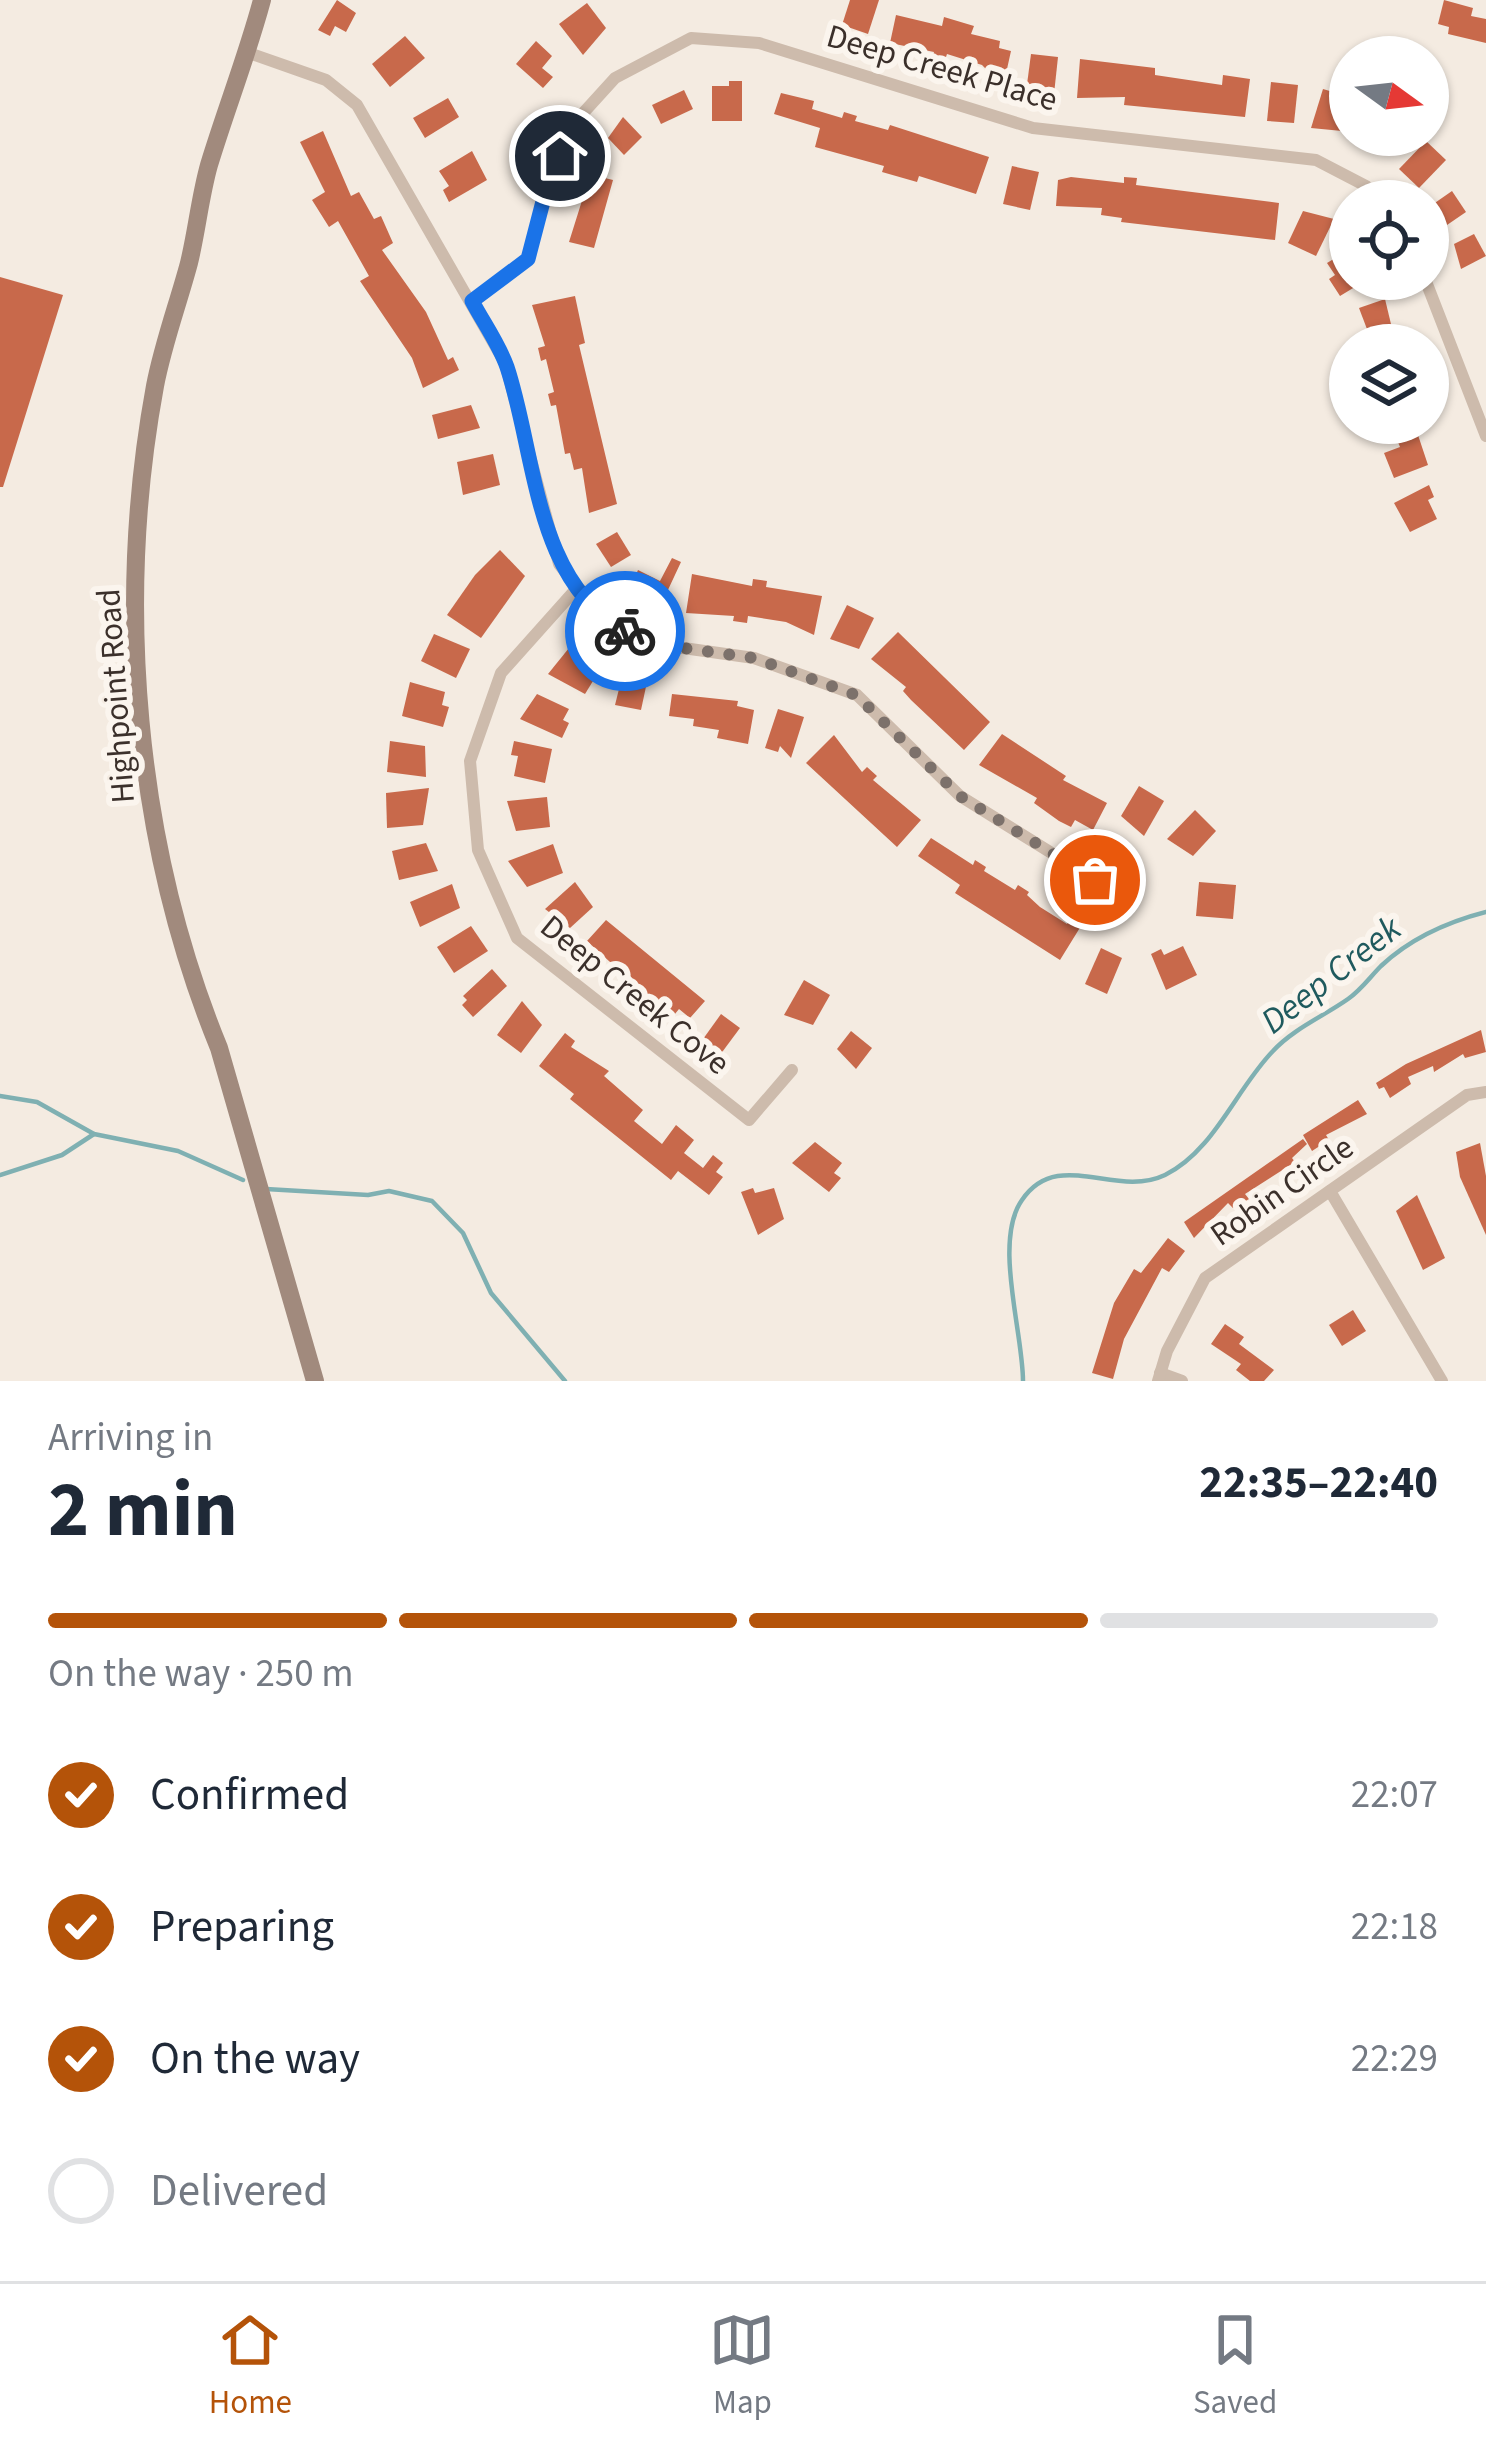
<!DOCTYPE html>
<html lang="en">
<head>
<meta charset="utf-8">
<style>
  body { margin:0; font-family:"Source Sans 3",sans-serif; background:#f6f6f7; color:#1f2937; height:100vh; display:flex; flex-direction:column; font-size:45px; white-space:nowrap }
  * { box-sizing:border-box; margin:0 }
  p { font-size:39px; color:#747a83 }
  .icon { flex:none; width:66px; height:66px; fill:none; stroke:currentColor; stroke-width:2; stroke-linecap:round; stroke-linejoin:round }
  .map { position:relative; height:1381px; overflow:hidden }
  .side { display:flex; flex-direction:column; background:#fff; flex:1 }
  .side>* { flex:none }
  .needle { width:78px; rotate:105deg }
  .buttons { position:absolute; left:1329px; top:36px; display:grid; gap:24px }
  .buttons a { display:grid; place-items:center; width:120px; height:120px; border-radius:50%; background:#fff; box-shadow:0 3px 9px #0004; font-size:60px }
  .pin { position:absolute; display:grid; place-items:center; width:102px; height:102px; color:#fff; margin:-51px; border:6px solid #fff; border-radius:50%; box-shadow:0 3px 12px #0007 }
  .courier { position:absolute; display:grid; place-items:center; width:120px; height:120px; margin:-60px; border:9px solid #1a73e8; border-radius:50%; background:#fff; color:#222; box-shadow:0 3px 15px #0007 }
  .headline em { font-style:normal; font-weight:700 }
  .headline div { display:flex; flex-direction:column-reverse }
  .headline { display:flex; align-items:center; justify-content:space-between; height:204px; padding:0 48px }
  h1 { font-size:78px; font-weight:700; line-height:90px }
  .bar { display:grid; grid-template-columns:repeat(4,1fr); gap:18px 12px; align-content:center; height:144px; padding:0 48px }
  .bar i { height:15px; border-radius:9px; background:#e0e1e3 }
  .bar .on { background:#b45309 }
  .bar p { grid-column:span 4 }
  ol { padding:0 48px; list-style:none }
  li { display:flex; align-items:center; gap:36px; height:132px }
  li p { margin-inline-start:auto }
  li .icon { padding:12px; border-radius:50%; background:#b45309; color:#fff; stroke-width:4 }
  li:last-child { color:#747a83 }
  li i { width:66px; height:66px; border:6px solid #e0e1e3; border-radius:50% }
  .tabs { display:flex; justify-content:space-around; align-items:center; height:168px; border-top:3px solid #e0e1e3; background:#fff; font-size:33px; color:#747a83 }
  .tabs a { display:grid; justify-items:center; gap:6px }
  .tabs .on { color:#b45309 }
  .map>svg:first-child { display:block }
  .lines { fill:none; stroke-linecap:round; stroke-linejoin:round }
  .stream { stroke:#7fb0b2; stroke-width:4.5 }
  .building { fill:#c8694b }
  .street { stroke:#cdbbac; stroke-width:12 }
  .secondary { stroke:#a18a7d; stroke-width:18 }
  .done { stroke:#7c716b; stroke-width:12; stroke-dasharray:0 21.6 }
  .route { stroke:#1a73e8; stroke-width:15 }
  .labels { text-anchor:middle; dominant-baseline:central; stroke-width:12; stroke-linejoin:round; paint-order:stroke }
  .street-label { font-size:33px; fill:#3b302b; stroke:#fbf5ee }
  .water-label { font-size:36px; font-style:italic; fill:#1f5a5e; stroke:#fbf5ee }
</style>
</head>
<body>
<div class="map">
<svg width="1486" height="1381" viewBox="0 0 1486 1381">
  <rect width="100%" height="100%" fill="#f4ebe1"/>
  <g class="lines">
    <g class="stream">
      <polyline points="0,1096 37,1102 94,1134 178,1151 243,1180"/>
      <polyline points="0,1175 62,1155 94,1134"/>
      <polyline points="266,1189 368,1195 389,1191 432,1201 463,1233 491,1293 565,1381"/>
      <path d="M1023 1381C1023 1332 993 1241 1022 1200 1058 1147 1115 1199 1165 1175 1214 1151 1236 1089 1273 1051 1293 1029 1324 1016 1348 999 1361 990 1370 977 1381 966 1411 938 1447 922 1486 912"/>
    </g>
  </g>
  <g class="building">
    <polygon points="337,0 356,13 346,32 335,26 330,36 318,30"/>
    <polygon points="850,0 879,0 868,34 842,25"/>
    <polygon points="1444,0 1473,8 1471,16 1486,19 1486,43 1448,34 1449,27 1438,24"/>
    <polygon points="587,3 606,28 583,55 559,24"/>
    <polygon points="896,15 942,26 944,17 974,26 971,34 1000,41 999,48 1011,51 1005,78 991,74 982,65 947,54 945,60 933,56 934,52 890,43"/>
    <polygon points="405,36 425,58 390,87 372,64"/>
    <polygon points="536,41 552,56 542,68 553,77 543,88 516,64"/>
    <polygon points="1031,54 1058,57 1054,94 1026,92"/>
    <polygon points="1080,59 1155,68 1155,75 1222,85 1223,75 1250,79 1245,117 1124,105 1125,97 1077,98"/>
    <polygon points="729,81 742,81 742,121 712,121 712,86 729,86"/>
    <polygon points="1271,82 1298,85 1294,123 1267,121"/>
    <polygon points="1323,89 1350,97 1342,131 1311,128"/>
    <polygon points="684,90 693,109 661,124 652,105"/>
    <polygon points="781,93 814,101 812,109 842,118 844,112 857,116 855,121 888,130 890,125 989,157 976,194 919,176 917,182 882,172 884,166 815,147 820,128 774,114"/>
    <polygon points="448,98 459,117 425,138 413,118"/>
    <polygon points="623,117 642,137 624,155 608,138"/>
    <polygon points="323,131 351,196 359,192 374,219 381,216 393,243 382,250 426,312 448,360 453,357 459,370 423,388 412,358 360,281 369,276 338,221 329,227 312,200 325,192 300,142"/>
    <polygon points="1426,141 1446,160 1419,188 1399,169"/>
    <polygon points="472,151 487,180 449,202 443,190 449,186 439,171"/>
    <polygon points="1012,166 1039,172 1030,210 1003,204"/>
    <polygon points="585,173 613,180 594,248 569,242 585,191"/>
    <polygon points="1071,177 1124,183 1124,177 1137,178 1136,185 1279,203 1275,240 1121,222 1122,218 1101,215 1102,208 1056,206 1058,180"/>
    <polygon points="1452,191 1466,212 1447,225 1429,207"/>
    <polygon points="1303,211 1334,219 1316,256 1288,243"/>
    <polygon points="1474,234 1486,256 1461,269 1454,244"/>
    <polygon points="1350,249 1350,279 1368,279 1340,296 1329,279 1335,275 1327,263"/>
    <polygon points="0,277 63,295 3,487 0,487"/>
    <polygon points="575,296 585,343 579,345 617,504 589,513 582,468 574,470 570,453 565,454 556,405 551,406 548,394 554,392 546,359 541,361 538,348 545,346 532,305"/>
    <polygon points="1385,299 1396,345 1373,345 1359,308"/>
    <polygon points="471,405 480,428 438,439 432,415"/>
    <polygon points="1390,423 1414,423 1428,465 1394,478 1384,453 1400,447"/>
    <polygon points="493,454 500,485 463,495 457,462"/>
    <polygon points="1429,485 1434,497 1428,500 1437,519 1410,532 1394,503"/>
    <polygon points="617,532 631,555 611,567 596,544"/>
    <polygon points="500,550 525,576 481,638 447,615 475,575"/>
    <polygon points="672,558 681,562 660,607 629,590 638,570 660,581"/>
    <polygon points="692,574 752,586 753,579 767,581 766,587 822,596 814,635 786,622 761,618 748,616 747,623 733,621 734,616 686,613"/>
    <polygon points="847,605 874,618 859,649 830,639"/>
    <polygon points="898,632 990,722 964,750 911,700 903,691 906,687 871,659"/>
    <polygon points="434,634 470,649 456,678 421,661"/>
    <polygon points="569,648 601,668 585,694 548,674"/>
    <polygon points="634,679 647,682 641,710 615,705 621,681"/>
    <polygon points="410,682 445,692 442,705 449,707 443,727 402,716"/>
    <polygon points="537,694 569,709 563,720 569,723 562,738 520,719"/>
    <polygon points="672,694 738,701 737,706 754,710 748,744 717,738 719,730 693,726 694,719 669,716"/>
    <polygon points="778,709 804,717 791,758 780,746 778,752 765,748"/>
    <polygon points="1002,734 1066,776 1063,780 1107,803 1093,830 1075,820 1071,827 1059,821 1034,803 1037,798 979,765"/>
    <polygon points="834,735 862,772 867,767 877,776 873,780 921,820 897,847 806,763"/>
    <polygon points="390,741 425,746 426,777 387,772"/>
    <polygon points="514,741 552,749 545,783 514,776 518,756 511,755"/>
    <polygon points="1139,786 1164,801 1144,836 1121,816"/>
    <polygon points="429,788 423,825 387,828 386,793"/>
    <polygon points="547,797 550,827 516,831 507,801"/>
    <polygon points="1195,810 1216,831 1193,856 1167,839"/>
    <polygon points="931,838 973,865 975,860 986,867 984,871 1015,890 1018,885 1029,892 1027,895 1040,907 1067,924 1070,919 1081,926 1060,960 955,893 960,885 918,856"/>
    <polygon points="426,843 438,871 399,880 392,851"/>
    <polygon points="553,844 563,873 527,887 508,861"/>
    <polygon points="575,882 593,907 570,928 545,909"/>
    <polygon points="1199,882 1236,885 1233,919 1196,916"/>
    <polygon points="452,884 460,908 420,927 410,902"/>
    <polygon points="606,920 705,1001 690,1018 679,1009 670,1020 617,976 621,972 587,941"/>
    <polygon points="471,926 488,951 454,973 437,947"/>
    <polygon points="1183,946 1197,975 1166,990 1151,954 1161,949 1164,955"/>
    <polygon points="1101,948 1122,958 1107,994 1085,984"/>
    <polygon points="492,969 507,986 473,1017 462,1005 467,1000 463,996"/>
    <polygon points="804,980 830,995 813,1025 784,1015"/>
    <polygon points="522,1001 542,1025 521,1053 497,1035"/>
    <polygon points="721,1014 740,1028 717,1059 698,1046"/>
    <polygon points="1481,1030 1486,1052 1465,1058 1463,1054 1434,1072 1433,1066 1408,1077 1411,1084 1390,1098 1384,1087 1379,1089 1376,1083 1406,1064"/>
    <polygon points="851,1031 872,1048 856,1069 837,1049"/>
    <polygon points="565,1033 575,1041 571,1047 609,1071 604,1076 643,1110 634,1121 662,1144 676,1125 694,1140 684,1153 703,1168 713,1155 723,1163 716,1172 723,1177 709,1195 678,1171 671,1180 570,1099 574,1094 539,1066"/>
    <polygon points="1358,1100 1367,1114 1326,1135 1329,1140 1312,1151 1303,1135"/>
    <polygon points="1303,1139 1307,1144 1292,1158 1295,1162 1245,1194 1249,1199 1233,1208 1228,1203 1194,1238 1184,1222"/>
    <polygon points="815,1142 842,1163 834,1173 841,1178 829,1192 792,1163"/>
    <polygon points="1480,1143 1486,1176 1486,1235 1460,1177 1456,1152"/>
    <polygon points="753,1188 755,1193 774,1188 784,1219 758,1235 741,1192"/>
    <polygon points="1417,1195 1445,1258 1423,1270 1396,1211"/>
    <polygon points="1168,1238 1185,1251 1169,1272 1162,1268 1124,1339 1113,1379 1092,1373 1114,1303 1134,1269 1141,1273"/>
    <polygon points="1353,1310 1366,1331 1342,1346 1329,1325"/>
    <polygon points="1225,1324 1244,1337 1239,1344 1274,1370 1264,1381 1250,1381 1236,1370 1241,1364 1211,1344"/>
  </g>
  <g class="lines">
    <g class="street">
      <polyline points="249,53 326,80 357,105 505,363 559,564 601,618 648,643 754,658 857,695 960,796 1095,880 1139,888"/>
      <polyline points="1425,279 1486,436"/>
      <polyline points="472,300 528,259 546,190 575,122 615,78 691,38 759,43 1033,128 1316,160 1366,186 1383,201"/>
      <polyline points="577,588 501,673 470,761 478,850 517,938 749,1120 792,1070"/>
      <polyline points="1330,1191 1442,1381"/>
      <polyline points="1160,1373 1182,1381"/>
      <polyline points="1158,1381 1167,1351 1205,1278 1467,1095 1486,1092"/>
    </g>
    <path class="secondary" d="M262 0C247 56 226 109 209 165 200 197 197 230 189 263 178 304 163 344 155 386 115 603 135 843 219 1048L315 1381"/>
  </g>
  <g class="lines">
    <polyline class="done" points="625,631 648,643 754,658 856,695 960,796 1095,880"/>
    <path class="route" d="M560 156 546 190 528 259 472 301C483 322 499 344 507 367 536 454 534 582 625 631"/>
  </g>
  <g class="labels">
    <g class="street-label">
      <text transform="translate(942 68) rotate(16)">Deep Creek Place</text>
      <text transform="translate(116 696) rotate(-94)">Highpoint Road</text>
      <text transform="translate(635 995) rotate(39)">Deep Creek Cove</text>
      <text transform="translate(1282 1191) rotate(-35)">Robin Circle</text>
    </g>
    <g class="water-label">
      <text transform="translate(1331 975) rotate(-38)">Deep Creek</text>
    </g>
  </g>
</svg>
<div class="buttons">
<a><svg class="needle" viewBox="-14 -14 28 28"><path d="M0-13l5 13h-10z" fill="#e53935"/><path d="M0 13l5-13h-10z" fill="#747a83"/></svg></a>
<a><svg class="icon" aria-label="locate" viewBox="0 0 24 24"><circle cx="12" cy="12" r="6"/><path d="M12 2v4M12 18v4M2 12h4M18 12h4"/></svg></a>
<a><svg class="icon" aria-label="layers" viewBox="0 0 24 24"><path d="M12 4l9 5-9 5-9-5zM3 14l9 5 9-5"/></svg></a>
</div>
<div class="pin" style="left:1095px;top:880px;background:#ea580c"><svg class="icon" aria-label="bag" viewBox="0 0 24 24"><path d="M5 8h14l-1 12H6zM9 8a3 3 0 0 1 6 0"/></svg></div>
<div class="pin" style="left:560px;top:156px;background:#1f2937"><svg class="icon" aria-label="home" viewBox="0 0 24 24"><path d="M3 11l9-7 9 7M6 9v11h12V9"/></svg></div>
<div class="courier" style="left:625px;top:631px"><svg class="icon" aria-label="bike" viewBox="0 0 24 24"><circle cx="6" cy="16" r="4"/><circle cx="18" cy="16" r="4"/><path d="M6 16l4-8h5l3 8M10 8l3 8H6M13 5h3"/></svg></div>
</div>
<section class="side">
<div class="headline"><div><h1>2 min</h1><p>Arriving in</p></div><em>22:35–22:40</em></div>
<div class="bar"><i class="on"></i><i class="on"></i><i class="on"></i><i></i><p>On the way · 250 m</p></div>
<ol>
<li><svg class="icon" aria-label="check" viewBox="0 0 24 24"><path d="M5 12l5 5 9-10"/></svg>Confirmed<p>22:07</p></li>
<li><svg class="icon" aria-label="check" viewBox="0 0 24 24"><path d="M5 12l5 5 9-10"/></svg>Preparing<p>22:18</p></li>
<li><svg class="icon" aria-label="check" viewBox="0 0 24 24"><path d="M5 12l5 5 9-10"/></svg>On the way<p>22:29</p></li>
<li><i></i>Delivered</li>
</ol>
</section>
<nav class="tabs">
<a class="on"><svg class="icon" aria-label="home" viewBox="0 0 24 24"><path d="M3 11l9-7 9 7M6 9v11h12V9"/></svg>Home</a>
<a><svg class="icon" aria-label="map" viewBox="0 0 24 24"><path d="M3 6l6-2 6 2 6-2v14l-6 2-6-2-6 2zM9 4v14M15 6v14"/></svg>Map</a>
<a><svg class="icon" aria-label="saved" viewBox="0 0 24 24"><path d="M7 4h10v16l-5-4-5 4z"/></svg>Saved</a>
</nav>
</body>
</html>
